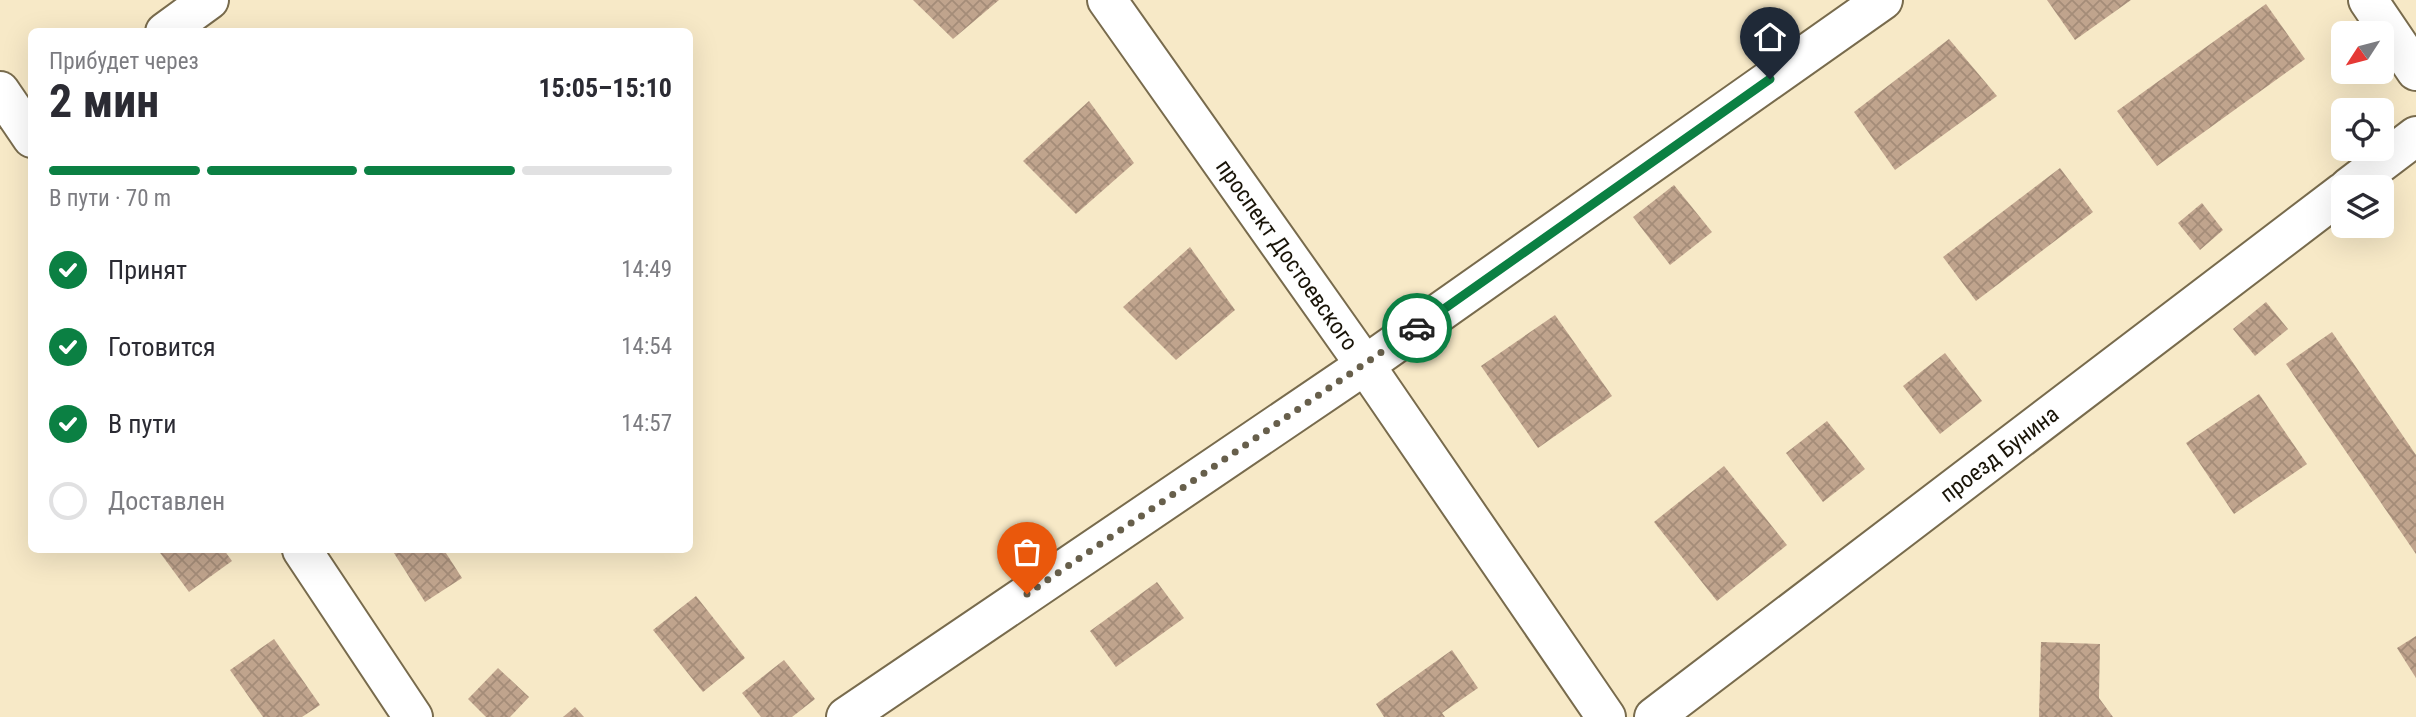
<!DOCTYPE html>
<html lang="ru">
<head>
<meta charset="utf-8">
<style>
  body { margin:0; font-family:"Roboto Condensed",sans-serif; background:#f2f2f3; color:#2b2b33; height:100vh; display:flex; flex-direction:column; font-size:26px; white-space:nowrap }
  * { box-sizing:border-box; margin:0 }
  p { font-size:23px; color:#7c7c81 }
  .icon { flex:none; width:38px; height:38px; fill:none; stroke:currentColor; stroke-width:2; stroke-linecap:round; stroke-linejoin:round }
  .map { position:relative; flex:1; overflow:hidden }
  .side { position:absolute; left:28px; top:28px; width:665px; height:525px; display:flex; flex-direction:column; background:#fff; border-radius:10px; box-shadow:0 7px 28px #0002 }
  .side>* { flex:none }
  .needle { width:46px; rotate:234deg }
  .buttons { position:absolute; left:2331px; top:21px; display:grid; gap:14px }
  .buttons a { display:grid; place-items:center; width:63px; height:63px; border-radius:10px; background:#fff; box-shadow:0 7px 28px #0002; font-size:35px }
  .pin { position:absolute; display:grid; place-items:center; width:60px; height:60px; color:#fff; margin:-72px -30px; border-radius:50% 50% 50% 0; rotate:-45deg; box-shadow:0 0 7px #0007 }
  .pin .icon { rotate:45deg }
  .courier { position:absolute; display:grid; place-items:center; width:70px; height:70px; margin:-35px; border:5px solid #0b8043; border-radius:50%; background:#fff; color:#222; box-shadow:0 2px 9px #0007 }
  .headline em { font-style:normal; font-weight:700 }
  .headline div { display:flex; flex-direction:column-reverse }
  .headline { display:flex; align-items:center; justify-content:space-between; height:119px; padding:0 21px }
  h1 { font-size:46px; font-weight:700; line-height:52px }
  .bar { display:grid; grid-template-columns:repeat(4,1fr); gap:10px 7px; align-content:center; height:84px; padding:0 21px }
  .bar i { height:9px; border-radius:5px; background:#e1e1e2 }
  .bar .on { background:#0b8043 }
  .bar p { grid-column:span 4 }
  ol { padding:0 21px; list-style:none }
  li { display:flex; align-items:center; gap:21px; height:77px }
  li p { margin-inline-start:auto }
  li .icon { padding:7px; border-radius:50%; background:#0b8043; color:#fff; stroke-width:4 }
  li:last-child { color:#7c7c81 }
  li i { width:38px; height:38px; border:4px solid #e1e1e2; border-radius:50% }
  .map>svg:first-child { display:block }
  .building { fill:url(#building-cross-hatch) }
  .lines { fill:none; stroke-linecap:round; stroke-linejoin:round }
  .street-casing { stroke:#786b4d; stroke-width:42 }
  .street { stroke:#fff; stroke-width:38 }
  .done { stroke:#675f4b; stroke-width:7; stroke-dasharray:0 12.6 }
  .route { stroke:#0b8043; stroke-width:9 }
  .labels { text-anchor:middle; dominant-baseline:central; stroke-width:7; stroke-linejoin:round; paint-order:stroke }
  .street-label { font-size:23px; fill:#191408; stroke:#fff6e2 }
</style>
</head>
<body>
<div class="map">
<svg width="2416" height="717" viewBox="0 0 2416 717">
  <defs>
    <pattern id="building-cross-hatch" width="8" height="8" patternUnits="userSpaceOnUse" patternTransform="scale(1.75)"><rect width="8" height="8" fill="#c0a48d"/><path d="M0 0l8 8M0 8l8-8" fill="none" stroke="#a48c78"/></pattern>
  </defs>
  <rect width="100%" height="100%" fill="#f7e9c7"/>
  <g class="building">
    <polygon points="913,0 999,0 953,39"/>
    <polygon points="2047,0 2131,0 2075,40"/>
    <polygon points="2266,4 2305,59 2157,166 2117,111"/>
    <polygon points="1949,39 1997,96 1895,170 1854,112"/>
    <polygon points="1089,101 1134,163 1076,214 1023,161"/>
    <polygon points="2060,168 2093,212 1976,301 1943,257"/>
    <polygon points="1674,185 1712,232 1670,265 1633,217"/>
    <polygon points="2202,203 2223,230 2200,250 2178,223"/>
    <polygon points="1190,247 1235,310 1176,360 1123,307"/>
    <polygon points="2266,302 2288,329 2255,356 2233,329"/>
    <polygon points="1555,315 1612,396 1538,448 1481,366"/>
    <polygon points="2332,332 2416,455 2416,554 2286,364"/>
    <polygon points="1945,353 1982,401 1940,434 1903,386"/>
    <polygon points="2259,394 2307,464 2234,514 2186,443"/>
    <polygon points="1827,421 1865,469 1823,502 1786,453"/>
    <polygon points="1724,466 1787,545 1717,601 1654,522"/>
    <polygon points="158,550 224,550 232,561 189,592"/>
    <polygon points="392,550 444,550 462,578 425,602"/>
    <polygon points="1157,582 1184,618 1116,667 1090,631"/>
    <polygon points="696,596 745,658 703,692 653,630"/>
    <polygon points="2416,636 2416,678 2397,648"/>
    <polygon points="274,639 320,705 302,717 263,717 230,670"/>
    <polygon points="2041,642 2100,644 2099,698 2113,717 2039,717"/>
    <polygon points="1452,650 1478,688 1442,713 1445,717 1384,717 1376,704"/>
    <polygon points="784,660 815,699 792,717 761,717 742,693"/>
    <polygon points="498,668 529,697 510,717 486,717 468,699"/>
    <polygon points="575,707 584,717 563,717"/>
  </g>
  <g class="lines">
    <defs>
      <g id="street">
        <path id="s1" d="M1107 0 1365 365 1606 717"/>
        <polyline points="2368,0 2416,71"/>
        <polyline points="165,32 209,0"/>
        <polyline points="0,91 32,138"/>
        <polyline points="2349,187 2416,136"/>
        <polyline points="302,550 413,717"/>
        <polyline points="846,717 1365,365 1883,0"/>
        <path id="s2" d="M1654 717 2343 192"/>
      </g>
    </defs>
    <use href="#street" class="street-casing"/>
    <use href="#street" class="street"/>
  </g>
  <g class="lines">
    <polyline class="done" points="1027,594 1417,328"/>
    <polyline class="route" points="1417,328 1770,79"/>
  </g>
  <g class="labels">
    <g class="street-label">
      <text stroke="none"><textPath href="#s1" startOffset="312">проспект Достоевского</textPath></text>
      <text stroke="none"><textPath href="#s2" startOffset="434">проезд Бунина</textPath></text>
    </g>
  </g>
</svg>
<div class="buttons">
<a><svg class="needle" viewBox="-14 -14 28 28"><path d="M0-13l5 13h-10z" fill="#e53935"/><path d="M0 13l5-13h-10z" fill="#7c7c81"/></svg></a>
<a><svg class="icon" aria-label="locate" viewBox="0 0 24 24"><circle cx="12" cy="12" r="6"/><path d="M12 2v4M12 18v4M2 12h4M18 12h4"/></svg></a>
<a><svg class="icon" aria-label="layers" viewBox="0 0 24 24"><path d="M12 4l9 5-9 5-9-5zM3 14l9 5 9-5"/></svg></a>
</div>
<div class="pin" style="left:1027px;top:594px;background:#ea580c"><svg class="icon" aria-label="bag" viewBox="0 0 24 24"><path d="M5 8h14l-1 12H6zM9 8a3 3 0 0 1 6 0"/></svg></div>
<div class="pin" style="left:1770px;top:79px;background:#1f2937"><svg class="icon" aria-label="home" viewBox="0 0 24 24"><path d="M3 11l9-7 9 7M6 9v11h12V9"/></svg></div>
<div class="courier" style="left:1417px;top:328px"><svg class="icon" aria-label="car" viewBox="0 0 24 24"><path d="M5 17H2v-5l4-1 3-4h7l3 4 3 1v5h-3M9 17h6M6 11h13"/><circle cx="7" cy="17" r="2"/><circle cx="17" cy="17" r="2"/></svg></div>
<section class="side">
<div class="headline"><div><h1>2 мин</h1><p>Прибудет через</p></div><em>15:05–15:10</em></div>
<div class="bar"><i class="on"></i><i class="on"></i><i class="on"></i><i></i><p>В пути · 70 m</p></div>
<ol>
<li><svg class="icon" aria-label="check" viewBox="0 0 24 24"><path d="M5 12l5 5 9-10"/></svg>Принят<p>14:49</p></li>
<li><svg class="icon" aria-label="check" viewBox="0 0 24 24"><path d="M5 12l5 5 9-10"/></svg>Готовится<p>14:54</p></li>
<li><svg class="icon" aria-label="check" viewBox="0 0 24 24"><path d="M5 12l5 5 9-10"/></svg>В пути<p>14:57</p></li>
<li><i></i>Доставлен</li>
</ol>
</section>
</div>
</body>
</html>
